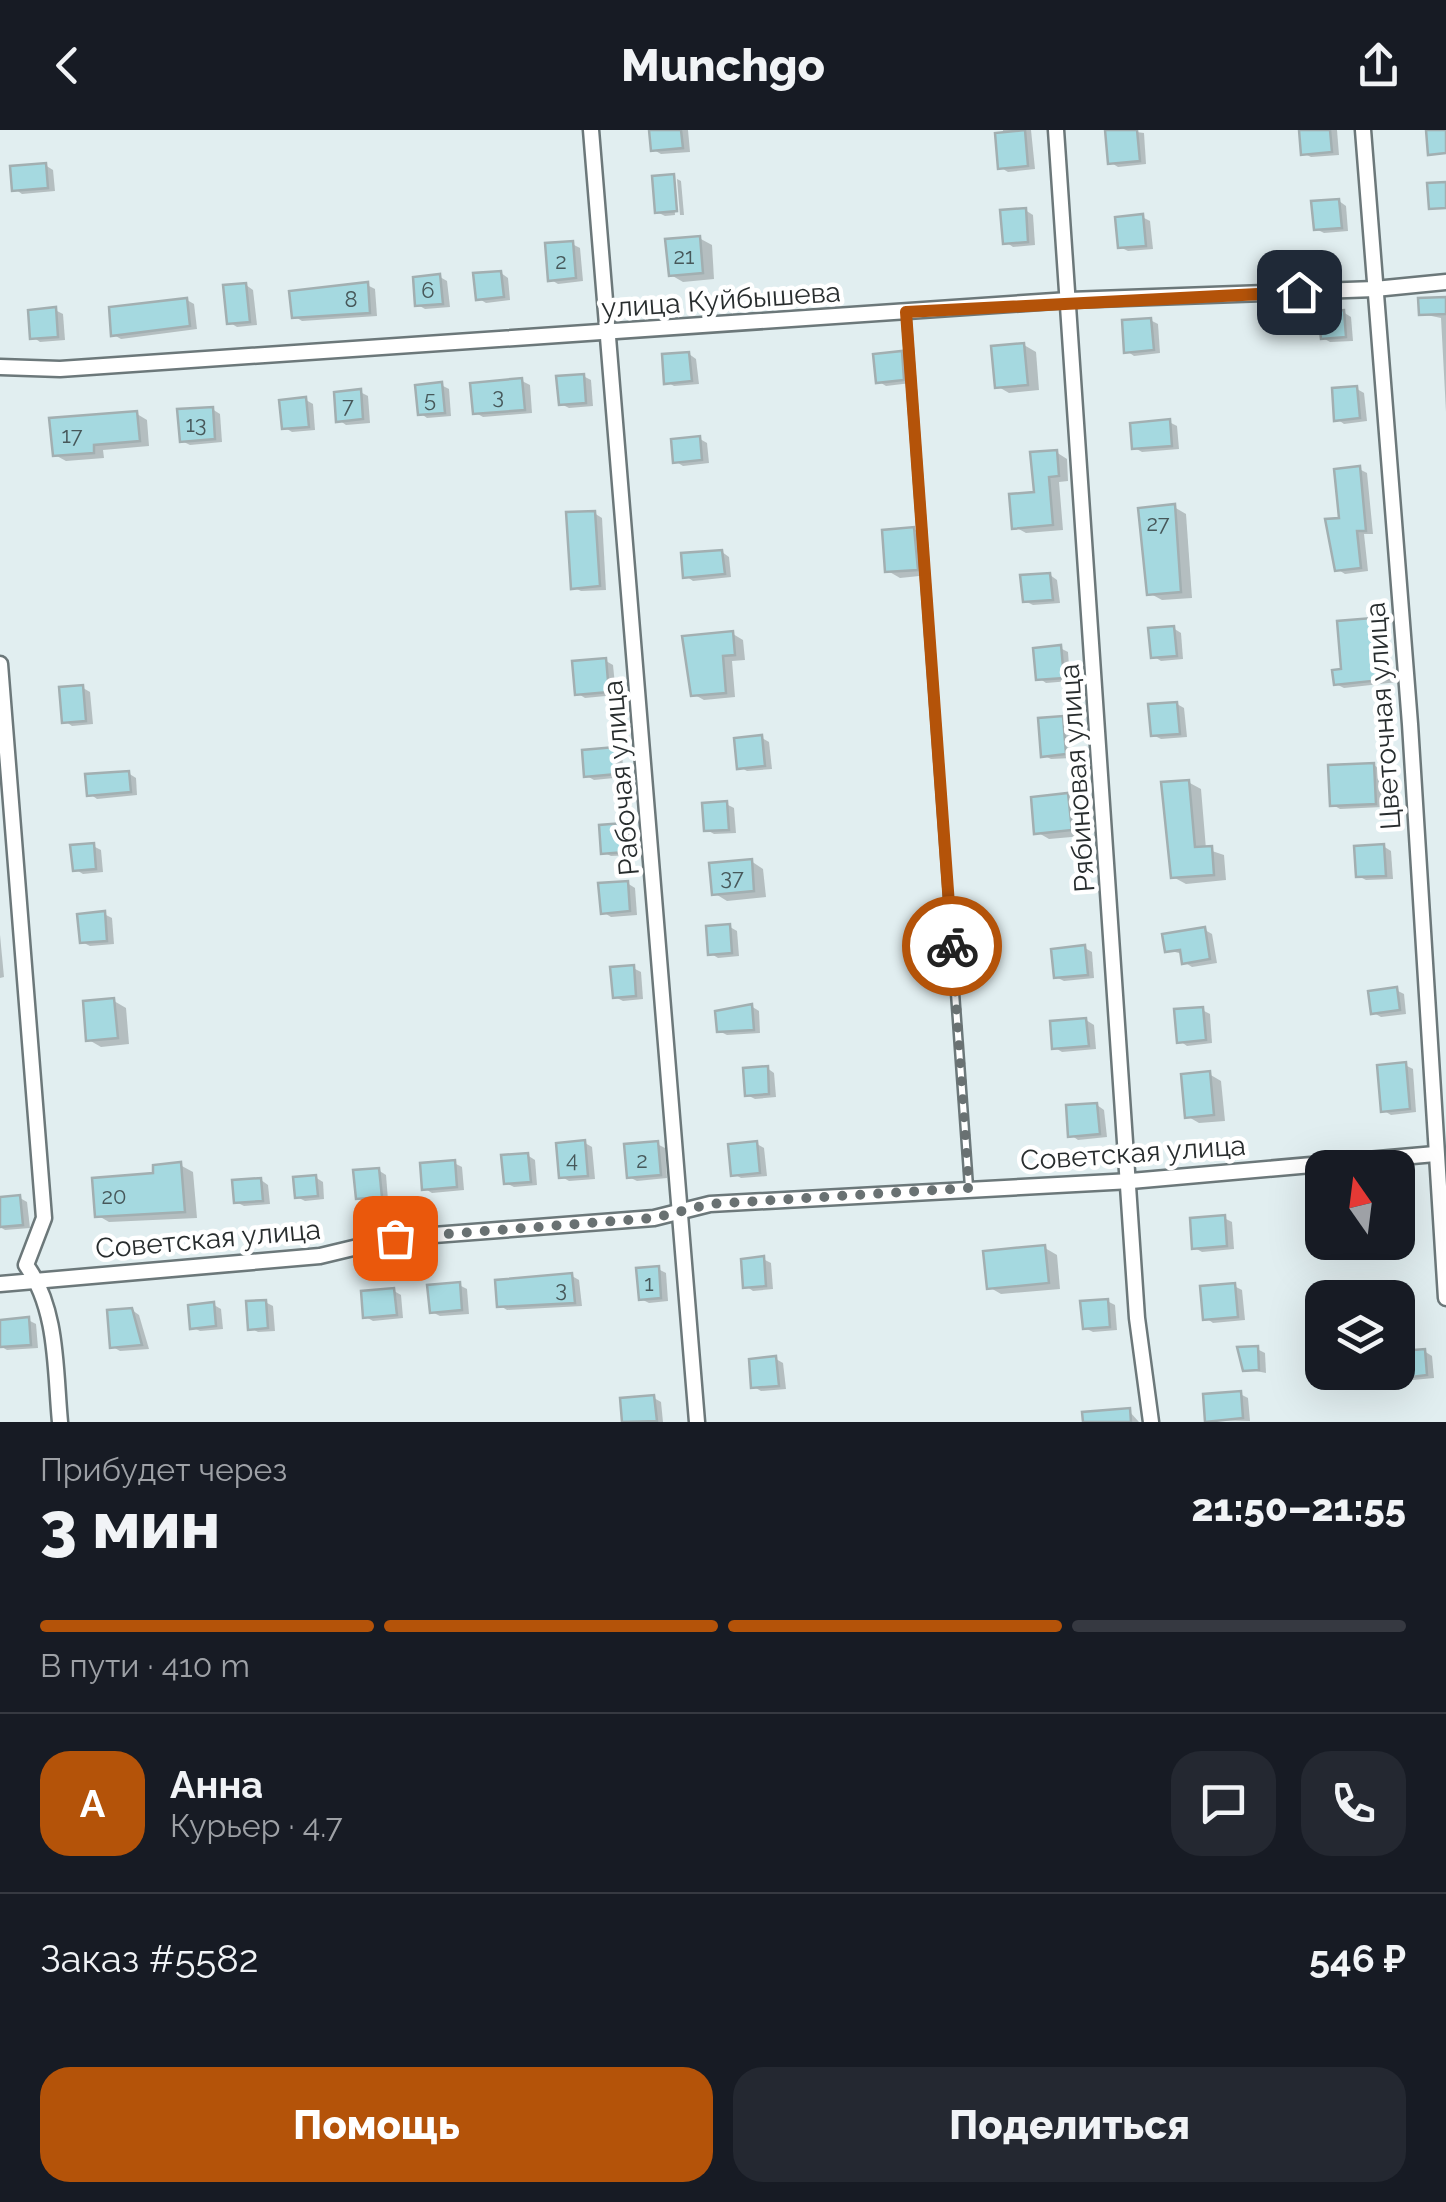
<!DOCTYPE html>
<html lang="ru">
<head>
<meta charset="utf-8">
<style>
  body { margin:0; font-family:Raleway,sans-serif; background:#242831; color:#f1f3f6; height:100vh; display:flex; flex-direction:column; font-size:38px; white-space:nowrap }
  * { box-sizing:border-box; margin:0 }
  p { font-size:32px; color:#9ea1a6 }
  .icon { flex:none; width:55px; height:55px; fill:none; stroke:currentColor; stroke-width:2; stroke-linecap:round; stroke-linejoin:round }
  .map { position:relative; height:1292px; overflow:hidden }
  .sheet { display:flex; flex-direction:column; background:#171b24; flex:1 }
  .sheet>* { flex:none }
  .needle { width:65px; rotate:346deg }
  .tools { position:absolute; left:1305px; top:1020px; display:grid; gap:20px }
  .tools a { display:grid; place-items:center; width:110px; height:110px; border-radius:20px; background:#171b24; box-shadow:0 10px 40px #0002; font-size:50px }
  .pin { position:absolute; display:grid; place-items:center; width:85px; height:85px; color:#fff; margin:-42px; border-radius:20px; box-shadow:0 5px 15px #0006 }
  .courier { position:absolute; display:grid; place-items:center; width:100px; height:100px; margin:-50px; border:8px solid #b45309; border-radius:50%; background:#fff; color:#222; box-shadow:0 2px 12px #0007 }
  .head em { font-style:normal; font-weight:800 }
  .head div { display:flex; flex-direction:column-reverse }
  .head { display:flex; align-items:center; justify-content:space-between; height:170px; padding:0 40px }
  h1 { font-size:65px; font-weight:800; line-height:75px }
  .bar { display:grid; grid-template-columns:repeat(4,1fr); gap:15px 10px; align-content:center; height:120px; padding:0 40px }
  .bar i { height:12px; border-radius:8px; background:#363941 }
  .bar .selected { background:#b45309 }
  .bar p { grid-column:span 4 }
  .line { display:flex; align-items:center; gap:25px; padding:0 40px; border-top:2px solid #363941 }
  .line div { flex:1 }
  .round { display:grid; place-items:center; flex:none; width:105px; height:105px; border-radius:30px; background:#242831 }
  .action { display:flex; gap:20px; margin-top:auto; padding:20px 40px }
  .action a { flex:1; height:115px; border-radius:30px; background:#b45309; color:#fff; font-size:40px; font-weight:800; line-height:115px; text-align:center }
  .action a+a { background:#242831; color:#f1f3f6 }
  header { display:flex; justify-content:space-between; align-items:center; height:130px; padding:0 40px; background:#171b24; font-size:45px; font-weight:800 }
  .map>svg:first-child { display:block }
  .shadow { fill:#0003 }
  .building { fill:#a5d9e0; stroke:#a2afb1; stroke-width:2.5 }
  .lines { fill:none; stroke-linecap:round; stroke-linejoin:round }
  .service-casing { stroke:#6c787a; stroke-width:11 }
  .minor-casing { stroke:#6c787a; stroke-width:19 }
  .service { stroke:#fff; stroke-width:6 }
  .minor { stroke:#fff; stroke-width:14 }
  .done { stroke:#697172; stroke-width:10; stroke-dasharray:0 18 }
  .route { stroke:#b45309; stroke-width:12 }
  .labels { text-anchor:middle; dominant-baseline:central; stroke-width:9; stroke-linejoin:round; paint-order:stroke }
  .number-label { font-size:22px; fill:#47585a }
  .street-label { font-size:28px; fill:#282d2e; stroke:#fff }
</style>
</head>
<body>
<header><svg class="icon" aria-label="back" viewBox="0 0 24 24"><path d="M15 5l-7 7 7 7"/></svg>Munchgo<svg class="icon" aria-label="share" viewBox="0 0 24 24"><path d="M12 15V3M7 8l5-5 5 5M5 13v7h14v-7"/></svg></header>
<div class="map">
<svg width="1446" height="1292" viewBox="0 0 1446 1292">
  <rect width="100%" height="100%" fill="#e1eef0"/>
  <g class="shadow">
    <polygon points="652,0 688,0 690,22 661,24 654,20"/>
    <polygon points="1003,0 1031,0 1035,39 1008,42 1000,37"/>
    <polygon points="1121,0 1144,3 1146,34 1118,37 1110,32"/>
    <polygon points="1302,0 1337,0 1339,25 1311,27 1303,23"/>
    <polygon points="45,35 53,40 55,61 22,64 15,59"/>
    <polygon points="673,47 675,85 665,86 657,82 654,48"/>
    <polygon points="677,49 681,51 684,85 680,85"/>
    <polygon points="1339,71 1346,76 1348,101 1324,103 1316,99"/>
    <polygon points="1025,80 1033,85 1035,115 1013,117 1006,112"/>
    <polygon points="1142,87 1150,91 1153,119 1128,121 1120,117"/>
    <polygon points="699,108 712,115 714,149 683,152 671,145"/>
    <polygon points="572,114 580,118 583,151 558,154 550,149"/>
    <polygon points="501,143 508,148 510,170 486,173 478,168"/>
    <polygon points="440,147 447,151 450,177 425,179 418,175"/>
    <polygon points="246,155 253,160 257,195 237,197 229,192"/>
    <polygon points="367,155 375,159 377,186 302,191 294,186"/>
    <polygon points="187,170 194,174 197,199 121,209 114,205"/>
    <polygon points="1446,170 1446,282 1441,188 1422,184"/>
    <polygon points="55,180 63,184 65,210 40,212 33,207"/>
    <polygon points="1343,182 1351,187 1353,211 1330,212 1323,208"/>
    <polygon points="1150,190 1158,194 1160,223 1134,226 1127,221"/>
    <polygon points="1024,215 1036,222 1039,260 1009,263 997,256"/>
    <polygon points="689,224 696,229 699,254 674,256 667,252"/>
    <polygon points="901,224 909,228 911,253 886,256 878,251"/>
    <polygon points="583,246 591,250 593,276 569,278 561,274"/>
    <polygon points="522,251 530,255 532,283 483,287 476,283"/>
    <polygon points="441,255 449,259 451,286 427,288 420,283"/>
    <polygon points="1357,259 1364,263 1367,291 1344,294 1337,289"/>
    <polygon points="360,262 368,266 370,293 346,295 339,290"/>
    <polygon points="306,270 313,274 315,300 292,302 284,297"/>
    <polygon points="212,279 220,284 222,312 190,315 182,311"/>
    <polygon points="137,284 147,290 149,316 103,320 104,328 66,331 55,325"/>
    <polygon points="1169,292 1177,296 1179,319 1142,322 1135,318"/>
    <polygon points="700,309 707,313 709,333 683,336 675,331"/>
    <polygon points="1056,322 1067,329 1068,351 1059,352 1063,400 1026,403 1015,397"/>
    <polygon points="1359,339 1367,343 1373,404 1364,404 1368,441 1345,444 1337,439"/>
    <polygon points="1174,377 1186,384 1192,468 1162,470 1149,463"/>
    <polygon points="594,383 602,388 606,460 581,461 573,457"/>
    <polygon points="914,399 926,406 929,445 900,448 888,441"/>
    <polygon points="722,422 729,427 731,447 693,451 686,446"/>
    <polygon points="1050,445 1057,450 1060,473 1033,475 1025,471"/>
    <polygon points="1371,491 1379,495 1382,537 1397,541 1398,552 1344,558 1336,554"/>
    <polygon points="1173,498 1181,503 1183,529 1161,531 1153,526"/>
    <polygon points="733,504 743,510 745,530 732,531 735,567 704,570 693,564"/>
    <polygon points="1060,518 1068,522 1070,551 1046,553 1039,548"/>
    <polygon points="606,531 613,535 616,565 585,568 577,563"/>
    <polygon points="83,558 90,562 93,594 72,596 65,591"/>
    <polygon points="1177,574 1184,578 1187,607 1161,609 1153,605"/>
    <polygon points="1062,589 1070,593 1072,628 1051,629 1043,625"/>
    <polygon points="762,608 769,612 772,639 747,641 740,637"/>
    <polygon points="614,620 622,624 624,647 594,650 587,646"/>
    <polygon points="1374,635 1381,640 1383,677 1340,679 1333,675"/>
    <polygon points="128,643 136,648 137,665 97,669 90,664"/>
    <polygon points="1188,652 1201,659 1206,719 1224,725 1226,750 1186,754 1173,747"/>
    <polygon points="1068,666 1080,673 1083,706 1049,709 1037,702"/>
    <polygon points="726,674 734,678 736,703 714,704 707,700"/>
    <polygon points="623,696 630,700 632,725 611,726 603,722"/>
    <polygon points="93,716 101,720 103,742 83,744 75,739"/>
    <polygon points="1383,716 1391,721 1393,749 1366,750 1358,746"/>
    <polygon points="751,731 763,739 766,767 727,771 714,763"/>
    <polygon points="627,753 635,758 637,785 611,787 603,782"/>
    <polygon points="104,784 112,788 114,814 90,816 82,812"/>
    <polygon points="730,797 737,801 739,826 718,828 710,823"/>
    <polygon points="1205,800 1212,804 1217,833 1192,837 1184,832 1183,824 1167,820"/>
    <polygon points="0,805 4,847 0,848"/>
    <polygon points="1085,818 1092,822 1094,848 1064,851 1056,847"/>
    <polygon points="633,838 641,842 643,869 623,871 615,867"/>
    <polygon points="1396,860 1404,864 1406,884 1381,887 1374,883"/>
    <polygon points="114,871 126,878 129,914 101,917 89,910"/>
    <polygon points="751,876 759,881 760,903 727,905 719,901"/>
    <polygon points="1202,880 1210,884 1212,913 1187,916 1180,911"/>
    <polygon points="1086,890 1094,895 1096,919 1062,922 1054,917"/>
    <polygon points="1405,935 1413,939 1416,982 1391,985 1383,980"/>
    <polygon points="767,938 774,943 776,967 755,969 747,965"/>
    <polygon points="1209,944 1221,951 1225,991 1199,993 1187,986"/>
    <polygon points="1097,975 1104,980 1107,1007 1078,1010 1071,1005"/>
    <polygon points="585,1013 592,1017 595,1049 569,1051 562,1047"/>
    <polygon points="657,1014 665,1018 667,1048 637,1051 629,1047"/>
    <polygon points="757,1014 764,1018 767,1046 741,1048 734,1044"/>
    <polygon points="527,1025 535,1030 537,1055 514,1057 506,1053"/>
    <polygon points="454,1033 462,1037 464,1060 432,1063 424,1058"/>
    <polygon points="180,1035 193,1042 197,1088 109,1092 97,1085 156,1045"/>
    <polygon points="378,1040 386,1045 388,1070 366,1072 358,1067"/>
    <polygon points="315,1047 323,1052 324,1069 305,1071 297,1067"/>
    <polygon points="261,1050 268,1055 270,1074 244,1076 236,1072"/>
    <polygon points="20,1068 27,1072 30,1098 5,1100 0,1097 0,1070"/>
    <polygon points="1224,1088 1232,1092 1234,1119 1202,1122 1195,1118"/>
    <polygon points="1045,1118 1057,1125 1060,1159 1001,1164 989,1157"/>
    <polygon points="763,1129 771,1133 773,1159 753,1161 746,1156"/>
    <polygon points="658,1139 666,1143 668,1171 649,1173 641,1169"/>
    <polygon points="572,1146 579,1150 582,1176 507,1180 499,1175"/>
    <polygon points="459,1155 467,1159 469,1184 440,1186 432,1182"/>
    <polygon points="1234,1156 1242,1160 1245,1190 1213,1193 1206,1188"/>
    <polygon points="394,1161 401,1165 403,1188 373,1191 366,1187"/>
    <polygon points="1107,1171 1115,1175 1117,1200 1093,1202 1085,1198"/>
    <polygon points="265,1172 273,1176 275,1201 258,1202 251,1198"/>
    <polygon points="214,1175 221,1179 223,1199 200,1201 192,1197"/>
    <polygon points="132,1180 139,1185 149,1219 120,1221 113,1217"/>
    <polygon points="28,1190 36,1194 38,1218 7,1220 0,1216 0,1192"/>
    <polygon points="1257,1219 1265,1223 1266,1243 1246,1239"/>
    <polygon points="1424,1221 1432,1226 1434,1248 1413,1250 1406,1246"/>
    <polygon points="776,1229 783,1233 786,1259 761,1261 754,1257"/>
    <polygon points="1240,1264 1248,1268 1250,1291 1207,1290"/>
    <polygon points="654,1268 661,1272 663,1292 625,1292 623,1271"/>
    <polygon points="1129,1281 1139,1292 1099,1292"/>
  </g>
  <g class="building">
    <polygon points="649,0 681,0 683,18 651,21"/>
    <polygon points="1025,0 1028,36 998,39 995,3"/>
    <polygon points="1105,0 1137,0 1140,31 1108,34"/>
    <polygon points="1299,0 1330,0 1332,22 1301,25"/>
    <polygon points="1426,0 1446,0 1446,23 1428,25"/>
    <polygon points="46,33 48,58 12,61 10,36"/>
    <polygon points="674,44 677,81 655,83 652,46"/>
    <polygon points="1446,52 1446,78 1429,79 1427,53"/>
    <polygon points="1339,69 1342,98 1314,100 1311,71"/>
    <polygon points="1026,78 1028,112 1003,114 1000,80"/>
    <polygon points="1143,84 1146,116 1118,118 1115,87"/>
    <polygon points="700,106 703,143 669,146 665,109"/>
    <polygon points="573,111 576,148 548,151 545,113"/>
    <polygon points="501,141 504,167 476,170 473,143"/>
    <polygon points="440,144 443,174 415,176 413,147"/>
    <polygon points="368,152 370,183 292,188 289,161"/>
    <polygon points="246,153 250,192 227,194 223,155"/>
    <polygon points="1446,167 1446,184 1419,185 1418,168"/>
    <polygon points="187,168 190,196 111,206 109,177"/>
    <polygon points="56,177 58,207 30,209 28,180"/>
    <polygon points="1344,180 1346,207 1321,209 1318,182"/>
    <polygon points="1151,188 1154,220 1124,223 1122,190"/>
    <polygon points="1024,213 1028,255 995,258 991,216"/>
    <polygon points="902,221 904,250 876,253 873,224"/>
    <polygon points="689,222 692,251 664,254 662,224"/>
    <polygon points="584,244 586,273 559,275 556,246"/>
    <polygon points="522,248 525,280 473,284 470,253"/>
    <polygon points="442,252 445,283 418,285 415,255"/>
    <polygon points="1357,256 1360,288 1334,291 1332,258"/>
    <polygon points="361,259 363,289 336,292 334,262"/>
    <polygon points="306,267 309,297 282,299 279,270"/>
    <polygon points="213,277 215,309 180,312 177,279"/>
    <polygon points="137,281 140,311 94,315 94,323 53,326 49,288"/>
    <polygon points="1170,289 1172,316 1132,319 1130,293"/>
    <polygon points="700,306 702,330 673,333 671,309"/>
    <polygon points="1057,320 1059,346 1049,347 1053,395 1012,399 1009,364 1034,362 1030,322"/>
    <polygon points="1360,336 1366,401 1357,401 1361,438 1335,441 1325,389 1339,388 1334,339"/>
    <polygon points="1175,374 1181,462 1147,465 1138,378"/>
    <polygon points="595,381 600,456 571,459 566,382"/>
    <polygon points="914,397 918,440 885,442 882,400"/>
    <polygon points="722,420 725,444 683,448 681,423"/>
    <polygon points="1050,443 1053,470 1023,472 1020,445"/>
    <polygon points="1372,488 1376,536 1390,534 1391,549 1334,555 1332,540 1341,539 1337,491"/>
    <polygon points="1174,496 1177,526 1151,528 1148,498"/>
    <polygon points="733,501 735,525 723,526 726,563 691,566 682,506"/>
    <polygon points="1061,515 1064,548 1036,550 1033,518"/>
    <polygon points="606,528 609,562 575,565 572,531"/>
    <polygon points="83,555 86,591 62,593 59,557"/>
    <polygon points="1177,572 1180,604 1151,606 1148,574"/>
    <polygon points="1063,586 1066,624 1041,627 1038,588"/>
    <polygon points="762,605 765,636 737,639 734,608"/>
    <polygon points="615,617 617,644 584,647 582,620"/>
    <polygon points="1374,633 1376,674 1330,676 1328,635"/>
    <polygon points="129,641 131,662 87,666 85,644"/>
    <polygon points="1189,650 1195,717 1212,716 1214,745 1171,748 1161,652"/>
    <polygon points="1068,663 1072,700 1034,704 1031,667"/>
    <polygon points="727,671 729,700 704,701 702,673"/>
    <polygon points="623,693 625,722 601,724 599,695"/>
    <polygon points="94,713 96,739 73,741 70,715"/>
    <polygon points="1384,714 1386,746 1356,747 1354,716"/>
    <polygon points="752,729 754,761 712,765 709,733"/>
    <polygon points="628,751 630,781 601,784 598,753"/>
    <polygon points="105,781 107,811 80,813 77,784"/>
    <polygon points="730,794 732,823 708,825 706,796"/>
    <polygon points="1205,797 1210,829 1182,834 1180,820 1165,822 1162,804"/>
    <polygon points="1085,815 1088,845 1054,848 1051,819"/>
    <polygon points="634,835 636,866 613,868 610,837"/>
    <polygon points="1397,857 1400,880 1371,884 1368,861"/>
    <polygon points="114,868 118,908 86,911 83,871"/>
    <polygon points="752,874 754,900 717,902 715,881"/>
    <polygon points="1203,877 1206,910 1177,913 1174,879"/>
    <polygon points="1086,888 1089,916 1052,919 1050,891"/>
    <polygon points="1406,932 1410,979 1381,982 1377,935"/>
    <polygon points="768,936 769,964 745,966 743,938"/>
    <polygon points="1210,941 1214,985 1185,988 1181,944"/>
    <polygon points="1097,973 1100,1004 1068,1007 1066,975"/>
    <polygon points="585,1010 588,1046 559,1048 556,1013"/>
    <polygon points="658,1011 661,1045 627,1048 624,1014"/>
    <polygon points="757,1011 760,1043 731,1046 728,1014"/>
    <polygon points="528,1023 531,1052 504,1054 501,1025"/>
    <polygon points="455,1030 457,1057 422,1060 420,1033"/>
    <polygon points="181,1032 185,1082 95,1087 92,1048 153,1043 153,1035"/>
    <polygon points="379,1038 382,1067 356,1069 353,1040"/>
    <polygon points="316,1045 318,1066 295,1068 293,1047"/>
    <polygon points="261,1048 263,1071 234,1073 232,1050"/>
    <polygon points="20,1065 23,1095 0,1097 0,1067"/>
    <polygon points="1225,1085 1227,1116 1192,1119 1190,1088"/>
    <polygon points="1045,1115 1049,1153 987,1159 983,1121"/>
    <polygon points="764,1126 766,1156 743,1158 741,1129"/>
    <polygon points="659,1136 661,1168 639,1170 636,1138"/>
    <polygon points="572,1143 575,1173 497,1177 495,1150"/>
    <polygon points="460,1152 462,1180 430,1183 427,1155"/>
    <polygon points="1235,1153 1238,1187 1203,1190 1200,1156"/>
    <polygon points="394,1158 397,1185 363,1188 361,1161"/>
    <polygon points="1108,1169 1110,1197 1083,1199 1080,1171"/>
    <polygon points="266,1170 268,1198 248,1200 246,1171"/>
    <polygon points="214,1172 216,1196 190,1199 188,1175"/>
    <polygon points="132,1178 142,1215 110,1218 107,1180"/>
    <polygon points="29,1187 31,1215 0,1217 0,1190"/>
    <polygon points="1258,1216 1259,1240 1243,1241 1237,1217"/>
    <polygon points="1425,1219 1427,1245 1403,1248 1401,1221"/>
    <polygon points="776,1226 779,1256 751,1258 749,1229"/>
    <polygon points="1241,1261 1243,1288 1205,1292 1203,1264"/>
    <polygon points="654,1265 657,1291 622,1292 620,1268"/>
    <polygon points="1130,1278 1131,1292 1083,1292 1082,1282"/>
  </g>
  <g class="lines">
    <defs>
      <polyline id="service" points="906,182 969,1057"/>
      <g id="minor">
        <polyline points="591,0 697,1292"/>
        <polyline points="1056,0 1137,1188 1151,1292"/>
        <polyline points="1363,0 1410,594 1446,1168"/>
        <polyline points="0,237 60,239 1069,170 1375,159 1446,152"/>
        <path d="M0 534 44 1088 26 1135C58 1179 55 1240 60 1292"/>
        <polyline points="0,1154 320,1126 395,1108 654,1088 710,1074 1131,1051 1435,1024"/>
      </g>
    </defs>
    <use href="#service" class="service-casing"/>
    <use href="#minor" class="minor-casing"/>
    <use href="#service" class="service"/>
    <use href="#minor" class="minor"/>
  </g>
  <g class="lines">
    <polyline class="done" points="395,1108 654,1088 710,1074 969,1058 952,816"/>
    <polyline class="route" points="952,816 906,182 1299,162"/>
  </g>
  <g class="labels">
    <g class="number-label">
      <text x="684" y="126">21</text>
      <text x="561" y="131">2</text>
      <text x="428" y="160">6</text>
      <text x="351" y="169">8</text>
      <text x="498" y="266">3</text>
      <text x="430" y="269">5</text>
      <text x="348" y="275">7</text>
      <text x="196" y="294">13</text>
      <text x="72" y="305">17</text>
      <text x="1158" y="393">27</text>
      <text x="732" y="747">37</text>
      <text x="572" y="1029">4</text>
      <text x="642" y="1030">2</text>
      <text x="114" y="1066">20</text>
      <text x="649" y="1153">1</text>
      <text x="561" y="1159">3</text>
    </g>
    <g class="street-label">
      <text transform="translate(721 170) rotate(-4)">улица Куйбышева</text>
      <text transform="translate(1383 586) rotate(-94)">Цветочная улица</text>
      <text transform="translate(621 648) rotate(-95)">Рабочая улица</text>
      <text transform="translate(1077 648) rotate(-94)">Рябиновая улица</text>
      <text transform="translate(1133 1023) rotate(-4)">Советская улица</text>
      <text transform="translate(208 1109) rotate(-5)">Советская улица</text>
    </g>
  </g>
</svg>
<div class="tools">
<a><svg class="needle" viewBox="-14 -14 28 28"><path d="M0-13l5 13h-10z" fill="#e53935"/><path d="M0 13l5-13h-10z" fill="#9ea1a6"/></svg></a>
<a><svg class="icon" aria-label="layers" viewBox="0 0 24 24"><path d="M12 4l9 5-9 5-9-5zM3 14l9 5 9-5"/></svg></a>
</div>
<div class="pin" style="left:395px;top:1108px;background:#ea580c"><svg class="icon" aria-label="bag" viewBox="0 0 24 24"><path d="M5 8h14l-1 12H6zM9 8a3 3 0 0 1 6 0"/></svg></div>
<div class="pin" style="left:1299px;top:162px;background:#1f2937"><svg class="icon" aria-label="home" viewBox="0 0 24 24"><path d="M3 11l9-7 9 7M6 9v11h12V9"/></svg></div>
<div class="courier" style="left:952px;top:816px"><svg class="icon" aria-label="bike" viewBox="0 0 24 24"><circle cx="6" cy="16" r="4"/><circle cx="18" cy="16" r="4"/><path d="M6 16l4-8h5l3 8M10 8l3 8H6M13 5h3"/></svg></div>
</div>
<section class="sheet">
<div class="head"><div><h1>3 мин</h1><p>Прибудет через</p></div><em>21:50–21:55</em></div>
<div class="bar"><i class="selected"></i><i class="selected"></i><i class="selected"></i><i></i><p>В пути · 410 m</p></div>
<div class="line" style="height:180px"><b class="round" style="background:#b45309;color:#fff">А</b><div><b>Анна</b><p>Курьер · 4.7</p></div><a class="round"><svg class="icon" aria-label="chat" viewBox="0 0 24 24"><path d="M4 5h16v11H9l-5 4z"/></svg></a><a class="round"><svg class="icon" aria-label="phone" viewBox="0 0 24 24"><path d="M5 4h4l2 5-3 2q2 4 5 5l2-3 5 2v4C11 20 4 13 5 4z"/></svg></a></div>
<div class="line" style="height:130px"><div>Заказ #5582</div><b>546 ₽</b></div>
<div class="action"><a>Помощь</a><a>Поделиться</a></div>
</section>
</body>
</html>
